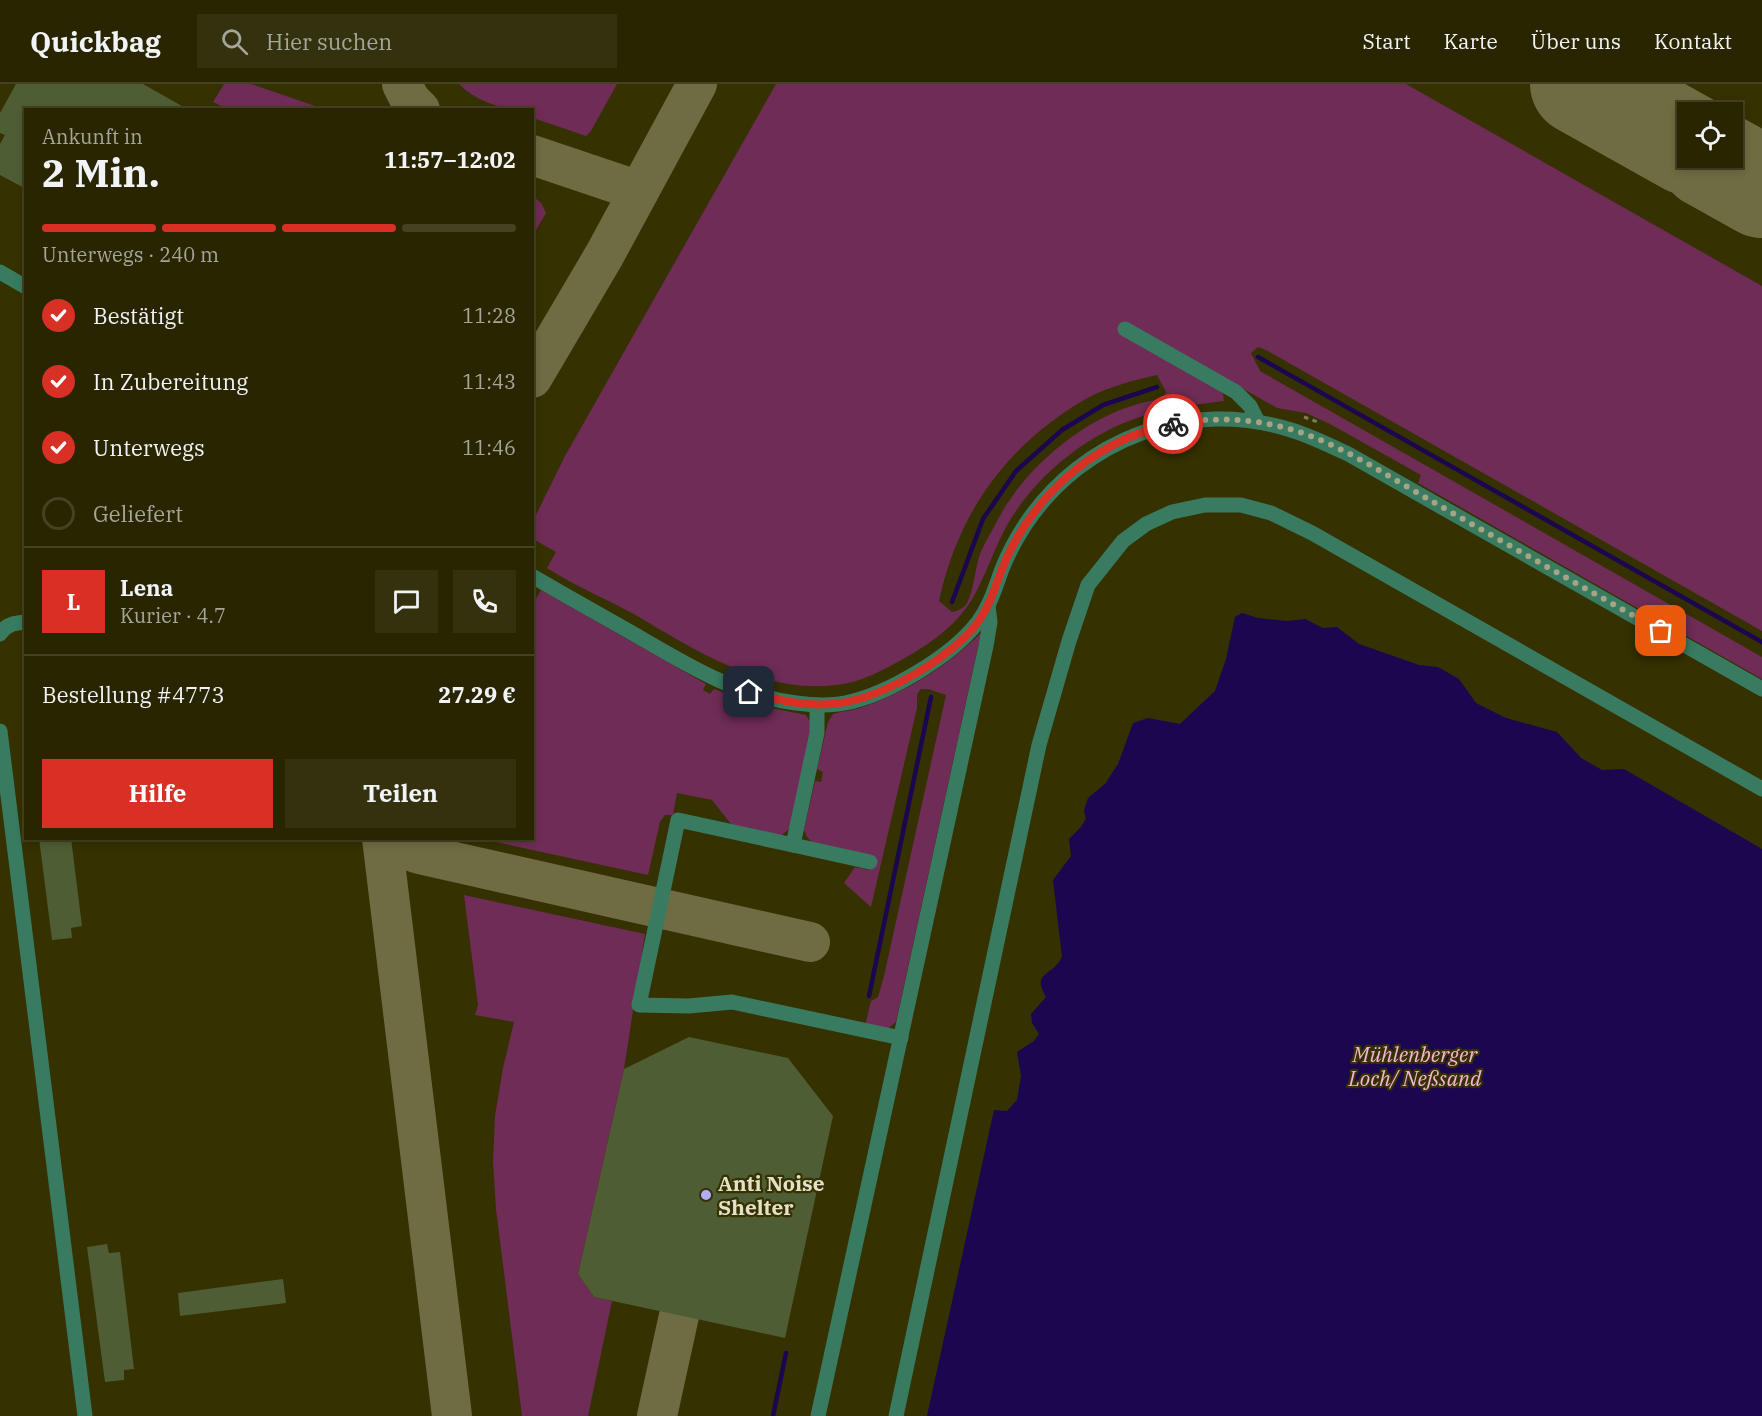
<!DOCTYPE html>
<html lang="de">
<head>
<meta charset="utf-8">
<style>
  body { margin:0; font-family:"IBM Plex Serif",serif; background:#34310f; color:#f1f3f6; height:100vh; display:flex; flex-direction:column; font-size:22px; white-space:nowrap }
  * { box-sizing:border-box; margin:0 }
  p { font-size:20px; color:#a5a599 }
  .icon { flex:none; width:33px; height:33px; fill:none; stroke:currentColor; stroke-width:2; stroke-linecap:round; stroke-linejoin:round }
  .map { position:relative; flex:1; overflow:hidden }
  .panel { position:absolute; left:24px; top:24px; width:510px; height:732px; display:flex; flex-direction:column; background:#282500; border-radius:0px; box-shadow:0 3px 9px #0003,0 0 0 2px #444222 }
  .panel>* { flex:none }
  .fabs { position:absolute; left:1677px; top:18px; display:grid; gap:12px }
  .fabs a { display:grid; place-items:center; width:66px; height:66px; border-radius:0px; background:#282500; box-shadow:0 3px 9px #0003,0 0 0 2px #444222; font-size:30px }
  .pin { position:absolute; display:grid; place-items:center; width:51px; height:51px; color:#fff; margin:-26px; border-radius:12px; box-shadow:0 3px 9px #0006 }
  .courier { position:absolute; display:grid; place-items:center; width:60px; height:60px; margin:-30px; border:4px solid #d93025; border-radius:50%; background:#fff; color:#222; box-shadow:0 2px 8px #0007 }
  .overview em { font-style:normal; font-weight:700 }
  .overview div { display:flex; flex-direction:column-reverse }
  .overview { display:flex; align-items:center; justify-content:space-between; height:102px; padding:0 18px }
  h1 { font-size:39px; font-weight:700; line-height:45px }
  .bar { display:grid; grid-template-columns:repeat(4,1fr); gap:9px 6px; align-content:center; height:72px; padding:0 18px }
  .bar i { height:8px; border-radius:4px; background:#444222 }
  .bar .current { background:#d93025 }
  .bar p { grid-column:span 4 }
  .line { display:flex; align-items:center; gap:15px; padding:0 18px; border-top:2px solid #444222 }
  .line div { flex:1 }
  .round { display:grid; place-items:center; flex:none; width:63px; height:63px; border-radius:0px; background:#34310f }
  ol { padding:0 18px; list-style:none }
  li { display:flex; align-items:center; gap:18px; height:66px }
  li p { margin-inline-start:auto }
  li .icon { padding:6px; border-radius:50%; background:#d93025; color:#fff; stroke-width:4 }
  li:last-child { color:#a5a599 }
  li i { width:33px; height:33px; border:3px solid #444222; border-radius:50% }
  .primary-button { display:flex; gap:12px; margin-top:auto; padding:12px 18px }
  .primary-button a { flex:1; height:69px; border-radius:0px; background:#d93025; color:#fff; font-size:24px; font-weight:700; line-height:69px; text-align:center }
  .primary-button a+a { background:#34310f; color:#f1f3f6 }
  header { display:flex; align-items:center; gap:36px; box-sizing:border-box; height:84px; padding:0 30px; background:#282500; border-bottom:2px solid #444222 }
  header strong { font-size:28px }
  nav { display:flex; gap:33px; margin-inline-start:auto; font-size:21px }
  .search { width:420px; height:54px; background:#34310f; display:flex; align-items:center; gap:15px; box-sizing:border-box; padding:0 21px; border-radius:0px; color:#a5a599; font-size:22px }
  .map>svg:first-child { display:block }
  .green { fill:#6f2c56; fill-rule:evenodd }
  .water { fill:#1b0650 }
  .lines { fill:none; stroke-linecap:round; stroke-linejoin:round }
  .stream { stroke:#1b0650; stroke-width:4.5 }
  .taxiway { stroke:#6f6c43; stroke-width:40 }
  .runway { stroke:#6f6c43; stroke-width:102 }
  .building { fill:#4e5d33 }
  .path { stroke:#7f7c55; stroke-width:3; stroke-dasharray:4.5 4.5; stroke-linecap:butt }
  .minor { stroke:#397b60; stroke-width:15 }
  .done { stroke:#a6a483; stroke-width:6; stroke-dasharray:0 10.8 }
  .route { stroke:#d93025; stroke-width:8 }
  .poi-dot { fill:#b0aefa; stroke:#353100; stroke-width:2 }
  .labels { text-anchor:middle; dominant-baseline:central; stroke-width:4.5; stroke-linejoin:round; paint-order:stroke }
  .park-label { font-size:21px; font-style:italic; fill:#f8b5da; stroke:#353100 }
  .poi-label { font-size:21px; font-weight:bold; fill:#e3e2c9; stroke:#353100; text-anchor:start }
</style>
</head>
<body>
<header>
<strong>Quickbag</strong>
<div class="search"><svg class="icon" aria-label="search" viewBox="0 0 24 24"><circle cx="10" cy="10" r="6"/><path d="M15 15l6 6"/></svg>Hier suchen</div>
<nav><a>Start</a><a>Karte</a><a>Über uns</a><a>Kontakt</a></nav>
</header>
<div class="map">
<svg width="1762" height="1332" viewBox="0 0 1762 1332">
  <rect width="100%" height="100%" fill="#353100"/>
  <g class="green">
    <polygon points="224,0 251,0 324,25 227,25 213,18"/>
    <path d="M459 0H617L591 47 586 52 533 34 532 26C505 26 479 20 459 0Z"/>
    <path d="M776 0H1406L1762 202V547L1268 267 1258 263 1251 269 1260 287 1762 573V595L1418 399 1421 391 1330 340 1306 329 1277 324 1128 239 1219 306 1223 310 1224 317C1201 320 1179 322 1157 328 1095 343 1037 388 1006 443 993 467 985 494 971 517 955 542 929 561 903 575 883 586 860 599 836 601 764 610 698 568 639 533 609 516 576 503 547 484L556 468 533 455 532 439 565 372ZM1157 291 1166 308 1162 315C1095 323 1024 381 995 441 990 450 984 460 980 470 975 484 974 506 967 519 964 524 958 527 952 528L939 517C958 429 1006 362 1084 316 1106 303 1132 297 1157 291Z"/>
    <polygon points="533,112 541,119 546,129 533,151"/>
    <polygon points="541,506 706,600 703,606 710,610 714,605 762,622 806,631 812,641 790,744 782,751 776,751 731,740 712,716 677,709 673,731 665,731 660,738 648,791 482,755 532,754 532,521"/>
    <path d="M981 549 896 938 885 947 865 942 871 917 878 913 884 892 946 611 928 605H921L917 610V624L871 823 844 799 855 783 870 786 872 772 813 759 807 753 804 746 815 697 821 698 823 688 817 685 828 638 833 630C842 627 851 627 860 624 907 608 946 583 981 549Z"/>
    <polygon points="464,811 645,850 624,985 578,1190 594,1213 612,1217 588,1332 522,1332 496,1125 493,1077 495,1032 503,984 514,938 475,931 478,921"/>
  </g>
  <path class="water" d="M1242 529 1258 534 1287 537 1305 535 1323 544 1337 543 1359 560 1419 581 1438 583 1459 595 1476 619 1506 634 1557 648 1581 674 1602 686 1624 685 1762 765V1332H927L994 1026 1007 1027 1017 1016 1021 992 1017 968 1034 957 1039 950 1032 939 1031 930 1046 913C1031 888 1052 893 1062 873L1053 796 1071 772 1069 755 1081 743 1086 735 1084 726 1088 714 1105 700 1118 680 1133 639 1148 634 1180 640 1215 607 1226 575 1235 533Z"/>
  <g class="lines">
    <g class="stream">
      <polyline points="1258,273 1762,558"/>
      <polyline points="952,518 983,435 1016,387 1062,346 1103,321 1157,303"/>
      <polyline points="869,912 931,613"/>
      <polyline points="773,1332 786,1269"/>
    </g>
    <g class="taxiway">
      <polyline points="402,0 410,16 420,26"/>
      <polyline points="532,71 639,107"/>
      <polyline points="532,294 605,170 697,0"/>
      <polyline points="382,754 452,1332"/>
      <path d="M392 754C402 765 414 769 428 772L810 858"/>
      <polyline points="657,1332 691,1177"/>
    </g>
    <g class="runway">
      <polyline points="1581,0 1688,60"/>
      <polyline points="1710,74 1762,103"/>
    </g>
  </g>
  <g class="building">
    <polygon points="16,0 143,0 189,26 26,26 26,105 0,91 0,60 5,51 0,49 0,29"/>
    <polygon points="39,754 71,754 82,842 71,844 72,854 52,856"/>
    <polygon points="689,953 788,974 833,1032 785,1254 594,1213 578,1190 624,985"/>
    <polygon points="107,1160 109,1169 120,1168 134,1285 124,1286 124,1296 105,1298 87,1163"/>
    <polygon points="283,1195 286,1219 180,1232 178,1209"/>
  </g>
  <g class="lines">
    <polyline class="path" points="1304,333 1318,338"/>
    <g class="minor">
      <polyline points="0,188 26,203"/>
      <polyline points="1125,245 1236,308 1250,322 1258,338"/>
      <path d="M532 492C568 513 604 533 639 553 689 582 738 612 796 619 812 621 830 622 845 619 887 611 952 572 978 538 990 522 995 504 1002 485 1008 470 1016 455 1025 441 1083 354 1190 314 1291 346 1311 352 1331 362 1350 371L1762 605"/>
      <path d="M0 550C6 540 15 539 26 538"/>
      <polyline points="817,621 817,649 793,761 678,736 639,921 689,922 732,918 901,954"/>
      <polyline points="0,647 85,1332"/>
      <polyline points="793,761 870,778"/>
      <polyline points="818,1332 986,562 990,538 988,522"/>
      <polyline points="896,1332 1039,661 1069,557 1088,501 1123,457 1146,440 1172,428 1205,421 1241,421 1271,429 1312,449 1762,705"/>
    </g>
  </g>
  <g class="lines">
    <path class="done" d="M1173 340C1213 333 1250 334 1290 345 1341 360 1389 393 1435 419 1510 462 1586 505 1661 547"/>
    <path class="route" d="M749 608C776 616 802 622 830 620 876 618 951 575 978 538 993 517 997 494 1008 471 1040 405 1100 354 1173 340"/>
  </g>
  <circle class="poi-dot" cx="706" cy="1111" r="6"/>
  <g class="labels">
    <g class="park-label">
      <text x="1415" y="970">Mühlenberger<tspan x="1415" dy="24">Loch/ Neßsand</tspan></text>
    </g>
    <g class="poi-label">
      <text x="718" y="1099">Anti Noise<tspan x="718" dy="24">Shelter</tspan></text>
    </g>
  </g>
</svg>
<div class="fabs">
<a><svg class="icon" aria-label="locate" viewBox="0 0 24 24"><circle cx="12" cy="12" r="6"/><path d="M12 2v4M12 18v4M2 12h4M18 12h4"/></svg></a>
</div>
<div class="pin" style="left:1661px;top:547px;background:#ea580c"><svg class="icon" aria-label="bag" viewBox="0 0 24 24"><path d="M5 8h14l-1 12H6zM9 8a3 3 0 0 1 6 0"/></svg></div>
<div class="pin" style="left:749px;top:608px;background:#1f2937"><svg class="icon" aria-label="home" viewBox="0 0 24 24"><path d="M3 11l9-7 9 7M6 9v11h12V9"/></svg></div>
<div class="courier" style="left:1173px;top:340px"><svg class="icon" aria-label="bike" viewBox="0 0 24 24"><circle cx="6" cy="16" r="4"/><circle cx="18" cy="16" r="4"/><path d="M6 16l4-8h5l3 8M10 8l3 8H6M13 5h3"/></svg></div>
<section class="panel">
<div class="overview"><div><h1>2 Min.</h1><p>Ankunft in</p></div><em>11:57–12:02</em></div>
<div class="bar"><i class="current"></i><i class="current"></i><i class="current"></i><i></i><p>Unterwegs · 240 m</p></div>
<ol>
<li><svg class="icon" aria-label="check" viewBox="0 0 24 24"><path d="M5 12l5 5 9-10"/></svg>Bestätigt<p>11:28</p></li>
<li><svg class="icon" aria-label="check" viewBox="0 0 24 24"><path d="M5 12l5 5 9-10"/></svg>In Zubereitung<p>11:43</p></li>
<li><svg class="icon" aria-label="check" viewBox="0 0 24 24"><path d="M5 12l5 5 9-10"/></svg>Unterwegs<p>11:46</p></li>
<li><i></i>Geliefert</li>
</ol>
<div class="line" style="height:108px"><b class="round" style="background:#d93025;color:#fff">L</b><div><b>Lena</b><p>Kurier · 4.7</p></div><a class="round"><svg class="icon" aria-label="chat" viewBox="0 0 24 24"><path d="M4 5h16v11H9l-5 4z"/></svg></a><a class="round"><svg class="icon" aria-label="phone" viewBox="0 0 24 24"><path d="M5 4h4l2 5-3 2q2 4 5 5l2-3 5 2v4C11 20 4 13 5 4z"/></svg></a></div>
<div class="line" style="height:78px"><div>Bestellung #4773</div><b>27.29 €</b></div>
<div class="primary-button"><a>Hilfe</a><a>Teilen</a></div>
</section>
</div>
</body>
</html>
